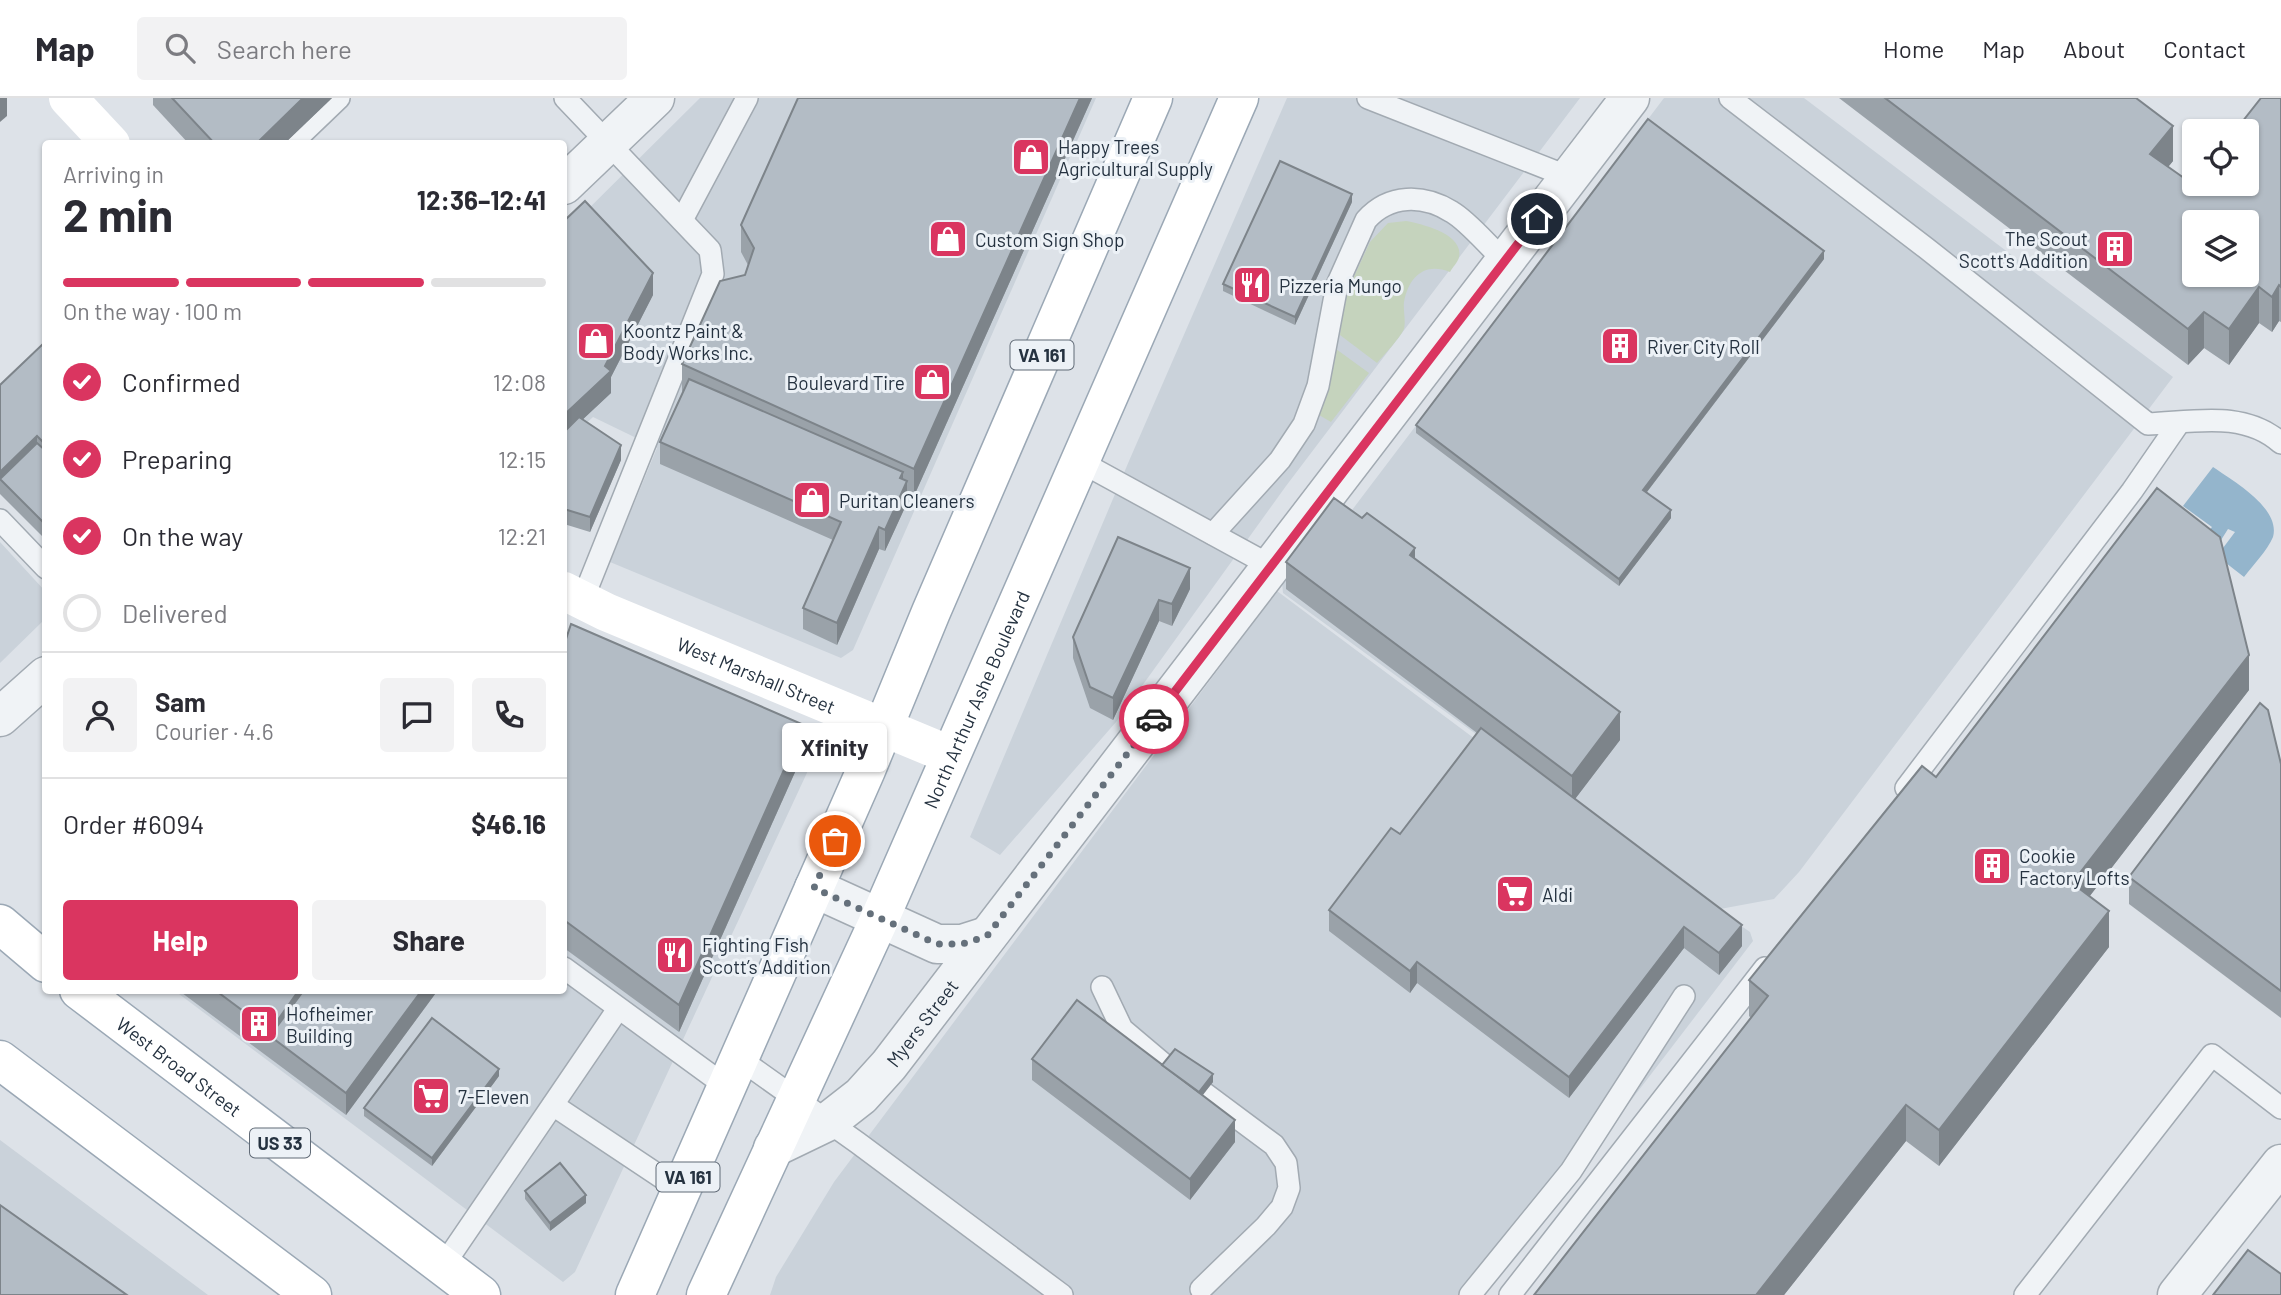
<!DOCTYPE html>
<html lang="en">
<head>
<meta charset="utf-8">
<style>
  body { margin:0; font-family:Barlow,sans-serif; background:#f2f2f3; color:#2b2b33; height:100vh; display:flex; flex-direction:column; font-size:26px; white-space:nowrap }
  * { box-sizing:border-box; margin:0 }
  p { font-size:23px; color:#7c7c81 }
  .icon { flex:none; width:38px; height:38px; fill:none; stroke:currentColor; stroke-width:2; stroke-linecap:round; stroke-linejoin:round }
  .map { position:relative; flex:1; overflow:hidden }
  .sheet { position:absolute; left:42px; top:42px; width:525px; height:854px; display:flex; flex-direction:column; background:#fff; border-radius:7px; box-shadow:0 2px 5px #0004 }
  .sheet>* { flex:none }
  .tools { position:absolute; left:2182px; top:21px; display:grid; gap:14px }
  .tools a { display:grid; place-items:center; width:77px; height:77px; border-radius:7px; background:#fff; box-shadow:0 2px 5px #0004; font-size:35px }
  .pin { position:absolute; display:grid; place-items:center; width:60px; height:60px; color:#fff; margin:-30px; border:4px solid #fff; border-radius:50%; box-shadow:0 2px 7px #0007 }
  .courier { position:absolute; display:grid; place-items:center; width:70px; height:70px; margin:-35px; border:5px solid #da3560; border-radius:50%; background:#fff; color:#222; box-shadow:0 2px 9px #0007 }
  .bubble { position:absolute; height:49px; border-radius:7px; background:#fff; box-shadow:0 2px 5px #0004; font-size:23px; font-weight:700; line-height:49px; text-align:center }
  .headline em { font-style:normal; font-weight:700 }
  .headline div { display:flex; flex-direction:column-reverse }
  .headline { display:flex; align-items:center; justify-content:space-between; height:119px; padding:0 21px }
  h1 { font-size:46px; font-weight:700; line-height:52px }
  .bar { display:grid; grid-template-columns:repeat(4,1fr); gap:10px 7px; align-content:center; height:84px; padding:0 21px }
  .bar i { height:9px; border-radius:5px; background:#e1e1e2 }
  .bar .on { background:#da3560 }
  .bar p { grid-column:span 4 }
  .line { display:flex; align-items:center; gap:18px; padding:0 21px; border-top:2px solid #e1e1e2 }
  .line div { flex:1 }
  .round { display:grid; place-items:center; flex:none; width:74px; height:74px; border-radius:7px; background:#f2f2f3 }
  ol { padding:0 21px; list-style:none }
  li { display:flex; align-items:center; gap:21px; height:77px }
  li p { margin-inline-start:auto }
  li .icon { padding:7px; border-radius:50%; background:#da3560; color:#fff; stroke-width:4 }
  li:last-child { color:#7c7c81 }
  li i { width:38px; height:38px; border:4px solid #e1e1e2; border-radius:50% }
  .action { display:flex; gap:14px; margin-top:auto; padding:14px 21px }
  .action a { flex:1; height:80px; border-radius:7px; background:#da3560; color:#fff; font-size:28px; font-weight:700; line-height:80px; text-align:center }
  .action a+a { background:#f2f2f3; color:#2b2b33 }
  header { display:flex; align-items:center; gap:42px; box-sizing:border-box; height:98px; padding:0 35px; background:#fff; border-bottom:2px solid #e1e1e2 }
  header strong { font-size:33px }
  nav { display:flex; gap:38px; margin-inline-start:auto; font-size:24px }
  .search { width:490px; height:63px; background:#f2f2f3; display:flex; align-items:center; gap:18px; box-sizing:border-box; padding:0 24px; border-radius:7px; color:#7c7c81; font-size:26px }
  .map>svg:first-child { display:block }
  .built { fill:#cad2da }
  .green { fill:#c5d3bd }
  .water { fill:#94b5cc }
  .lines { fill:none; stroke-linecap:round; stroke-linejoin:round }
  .lane-casing { stroke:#a2aab2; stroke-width:24 }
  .street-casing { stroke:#a2aab2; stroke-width:41 }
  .primary-casing { stroke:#9ba8b5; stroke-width:41 }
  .lane { stroke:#f0f3f6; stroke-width:21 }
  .street { stroke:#f0f3f6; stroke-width:38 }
  .secondary { stroke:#fff; stroke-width:38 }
  .primary { stroke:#fff; stroke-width:38 }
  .wall { fill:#9aa2a9 }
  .shaded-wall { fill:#7d848a }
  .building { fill:#b3bcc5; stroke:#7d848a; stroke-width:2; fill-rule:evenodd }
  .done { stroke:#65707b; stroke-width:7; stroke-dasharray:0 12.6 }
  .route { stroke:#da3560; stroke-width:9 }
  .labels { text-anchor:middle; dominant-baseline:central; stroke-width:6; stroke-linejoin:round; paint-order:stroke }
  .shield { fill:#ecf1f6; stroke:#616b77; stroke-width:2 }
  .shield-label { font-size:18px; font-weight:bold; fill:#253240 }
  .poi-label { font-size:19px; fill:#253240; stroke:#ecf1f6; text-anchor:start }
  .street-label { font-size:19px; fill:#253240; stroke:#ecf1f6 }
</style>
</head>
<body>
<header>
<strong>Map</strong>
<div class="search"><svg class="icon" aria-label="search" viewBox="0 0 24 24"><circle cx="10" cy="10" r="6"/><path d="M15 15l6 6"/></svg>Search here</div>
<nav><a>Home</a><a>Map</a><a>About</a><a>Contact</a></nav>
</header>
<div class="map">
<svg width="2281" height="1197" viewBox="0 0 2281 1197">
  <rect width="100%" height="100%" fill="#dde2e8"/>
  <g class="built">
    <polygon points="700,0 1096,0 853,552 841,560 610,464 657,350 593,319 564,346 564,135"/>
    <polygon points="1287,0 1580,0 1286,388 1116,624 1000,757 970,739 1129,363"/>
    <polygon points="1664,0 1804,0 2173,279 1799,774 1774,801 1720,811 1599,726 1283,495 1282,484 1346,420"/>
    <polygon points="0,444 45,493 46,520 0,565"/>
    <polygon points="1277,493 1554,700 1750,834 1753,843 1616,1022 1464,1197 770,1197 776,1179 834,1084"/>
    <polygon points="564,546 616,561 812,646 812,664 575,1174 563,1184 175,893 564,892"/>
    <polygon points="0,1042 208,1197 0,1197"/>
  </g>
  <g class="green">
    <path d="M1406 123C1422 126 1464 136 1459 159 1458 164 1452 170 1450 174 1425 164 1409 178 1404 204 1403 212 1406 223 1404 231 1400 240 1384 257 1377 265L1340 237 1344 200 1370 144 1388 125Z"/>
    <polygon points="1336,251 1369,275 1331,324 1319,317"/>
  </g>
  <path class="water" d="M2213 369C2233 383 2281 410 2273 439 2267 453 2253 467 2244 479L2217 458 2235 434 2228 431 2216 450 2203 440 2212 429 2183 408Z"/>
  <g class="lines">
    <defs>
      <g id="lane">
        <polyline points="565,0 710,152 713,176 582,503"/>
        <polyline points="1368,0 1569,79"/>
        <path d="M1730 0 1926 150 2148 326C2194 324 2244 312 2281 345"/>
        <polyline points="291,46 339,0"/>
        <polyline points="682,122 747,0"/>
        <polyline points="1079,363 1271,468"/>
        <polyline points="0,422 46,470"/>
        <path d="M1213 436 1280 362 1304 326 1318 288 1337 187 1366 122C1389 96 1423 96 1452 114 1469 124 1489 149 1505 163"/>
        <polyline points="1906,690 2132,393 2179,325"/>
        <polyline points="564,870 727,989"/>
        <polyline points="1102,889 1122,931 1167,969"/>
        <polyline points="740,961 858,1045 1062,1197"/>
        <polyline points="553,1007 682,1093"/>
        <polyline points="443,1168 618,911"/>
        <polyline points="1201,1191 1266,1128 1282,1109 1289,1090 1286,1065 1274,1047 1204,995"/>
        <polyline points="1470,1197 1571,1073 1684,898"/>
        <polyline points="1510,1197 1765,870"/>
        <polyline points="2025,1197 2212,957 2281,1010"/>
      </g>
      <g id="street">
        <polyline points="564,87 655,0"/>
        <polyline points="0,619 46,578"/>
        <polyline points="814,790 937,846 962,846 987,838"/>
        <path id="s1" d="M773 1050 829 1023 861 998 889 967 1630 0"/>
        <polyline points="2177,1197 2281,1066"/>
      </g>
      <g id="primary">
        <polyline points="0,826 46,865"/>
        <path id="s3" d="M79 892 481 1197"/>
        <polyline points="0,962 312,1197"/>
        <polyline points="635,1197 866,672 931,514 1153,0"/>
        <path id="s4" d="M706 1197 880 820 1239 0"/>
      </g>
    </defs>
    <use href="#lane" class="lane-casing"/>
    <use href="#street" class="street-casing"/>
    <use href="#primary" class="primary-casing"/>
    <use href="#lane" class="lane"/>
    <use href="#street" class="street"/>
    <g class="secondary">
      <polyline points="68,0 111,46"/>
      <path id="s2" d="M564 493 606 514 950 657"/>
    </g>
    <use href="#primary" class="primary"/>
  </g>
  <g class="wall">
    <polygon points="153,0 332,0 284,46 189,46 153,7"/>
    <polygon points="798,0 1092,0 914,398 907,395 907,405 885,453 879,451 837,547 803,531 803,510 833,442 660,366 660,344 683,294 682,293 682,266 745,177 748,167 741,154 741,127"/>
    <polygon points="1839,0 2136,0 2173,63 2168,69 2186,89 2209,86 2281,0 2281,224 2279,223 2272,234 2259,225 2229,267 2204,250 2188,267"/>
    <polygon points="1352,104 1295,227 1223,193 1223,186"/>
    <polygon points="564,123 653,197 611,279 611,295 582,322 621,362 590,434 564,426"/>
    <polygon points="1824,161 1647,394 1671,420 1619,488 1416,335 1416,327"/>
    <polygon points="46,243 46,442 0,396 0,287"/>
    <polygon points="1118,439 1190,491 1172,528 1159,523 1113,622 1090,610 1073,560 1073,539"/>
    <polygon points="1415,461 1620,642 1575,701 1742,848 1719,877 1684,850 1569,1000 1417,885 1410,895 1329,833 1329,812 1400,736 1477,635 1286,491 1286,464"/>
    <polygon points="564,547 804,654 679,934 564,850"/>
    <polygon points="2249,592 2089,799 2109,849 1939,1068 1906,1043 1784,1197 1534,1197 1751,920 1749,918 1749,882 1936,679"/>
    <polygon points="2281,666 2281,920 2129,806 2129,779"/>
    <polygon points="178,892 438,892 346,1017"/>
    <polygon points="1032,961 1162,967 1213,984 1202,997 1235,1044 1190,1102 1032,982"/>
    <polygon points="499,978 432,1068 364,1018 364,1010"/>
    <polygon points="525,1093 586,1105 550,1133 525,1101"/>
  </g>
  <g class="shaded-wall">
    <polygon points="0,0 7,0 7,18 0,24"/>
    <polygon points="303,0 332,0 284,46 256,46"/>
    <polygon points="1080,0 1092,0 914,398 914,371"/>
    <polygon points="2173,28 2173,63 2150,91 2150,56"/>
    <polygon points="1352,96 1352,104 1295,227 1295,219"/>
    <polygon points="1824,153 1824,161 1643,399 1643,392"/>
    <polygon points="653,175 653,197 611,279 611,295 564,339 564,317 605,268"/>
    <polygon points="2279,187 2279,223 2272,234 2272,199"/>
    <polygon points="2259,189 2259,225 2229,267 2229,231"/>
    <polygon points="2204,214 2204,250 2188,267 2188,231"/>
    <polygon points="37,338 37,360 0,381 0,374"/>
    <polygon points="621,347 621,362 590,434 590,419"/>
    <polygon points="903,374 903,393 907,383 907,405 885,453 885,432"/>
    <polygon points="1671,412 1671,420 1619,488 1619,481"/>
    <polygon points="879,429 879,451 837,547 837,525"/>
    <polygon points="1415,450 1415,477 1410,457"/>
    <polygon points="1190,470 1190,491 1172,528 1172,506"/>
    <polygon points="1159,502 1159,523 1113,622 1113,600"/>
    <polygon points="2249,557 2249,592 2072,821 2072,785"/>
    <polygon points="1620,614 1620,642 1572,705 1572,678"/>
    <polygon points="804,627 804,654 679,934 679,907"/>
    <polygon points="2109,813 2109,849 1939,1068 1939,1032"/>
    <polygon points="1742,827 1742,848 1719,877 1719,855"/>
    <polygon points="1684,829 1684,850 1569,1000 1569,979"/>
    <polygon points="1417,864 1417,885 1410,895 1410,873"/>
    <polygon points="299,892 320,892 270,938 270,933"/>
    <polygon points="422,892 438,892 346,1017 346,995"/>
    <polygon points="499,971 499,978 432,1068 432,1060"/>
    <polygon points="1213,976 1213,984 1192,1011 1192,1003"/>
    <polygon points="1906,1007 1906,1043 1784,1197 1756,1197"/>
    <polygon points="1235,1022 1235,1044 1190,1102 1190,1081"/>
    <polygon points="586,1097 586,1105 550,1133 550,1125"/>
  </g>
  <g class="building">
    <polygon points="172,0 303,0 256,46 215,46"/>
    <polygon points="798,0 1080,0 914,371 682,266 720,183 745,177 754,150 741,127"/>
    <path d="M1885 0H2136L2173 28 2150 56 2184 80 2186 89 2209 86H2247V33H2235L2261 0H2281V189L2279 187 2272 199 2259 189 2229 231 2204 214 2188 231ZM2194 124H2247V177H2194Z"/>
    <polygon points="1648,21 1824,153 1643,392 1671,412 1619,481 1416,327"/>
    <polygon points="1280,63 1352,96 1295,219 1223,186"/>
    <polygon points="585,103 653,175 605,268 611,273 564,317 564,123"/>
    <polygon points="46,243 46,347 37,338 0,374 0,287"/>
    <polygon points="689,281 903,374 900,380 907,383 885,432 879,429 837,525 803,510 841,424 660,344"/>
    <polygon points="579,319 621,347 590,419 564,411 564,334"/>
    <polygon points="37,345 46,353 46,427 0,381"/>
    <polygon points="2157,390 2220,439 2249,557 2072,785 2109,813 1939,1032 1906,1007 1756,1197 1534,1197 1768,898 1749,882 1922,668 1936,679"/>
    <polygon points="1334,400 1362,420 1367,415 1415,450 1410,457 1620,614 1572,678 1286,464"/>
    <polygon points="1118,439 1190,470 1172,506 1159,502 1113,600 1090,589 1073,539"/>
    <polygon points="571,526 804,627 679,907 564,822 564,672 565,668 564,668 564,547"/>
    <polygon points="2260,605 2268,612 2281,666 2281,893 2129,779"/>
    <polygon points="1481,630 1742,827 1719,855 1684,829 1569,979 1417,864 1410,873 1329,812 1391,730 1400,736"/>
    <polygon points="215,892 299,892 270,933"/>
    <polygon points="304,892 422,892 346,995 270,938"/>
    <polygon points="1077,902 1235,1022 1190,1081 1032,961"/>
    <polygon points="432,920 499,971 432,1060 364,1010"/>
    <polygon points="1175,951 1213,976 1199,994 1162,967"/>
    <polygon points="560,1065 586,1097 550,1125 525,1093"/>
    <polygon points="0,1107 127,1197 0,1197"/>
    <polygon points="2248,1152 2281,1176 2281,1197 2213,1197"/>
  </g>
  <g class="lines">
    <polyline class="done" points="835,743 814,790 937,846 962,846 987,838 1154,621"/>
    <polyline class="route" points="1154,621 1537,121"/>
  </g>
  <defs>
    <symbol id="shop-square" viewBox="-11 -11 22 22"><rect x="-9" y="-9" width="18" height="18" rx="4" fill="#da3560" stroke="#ecf1f6"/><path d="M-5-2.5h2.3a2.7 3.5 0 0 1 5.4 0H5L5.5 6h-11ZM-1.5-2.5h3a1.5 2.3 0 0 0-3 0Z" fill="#fff"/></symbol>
    <symbol id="building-square" viewBox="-11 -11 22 22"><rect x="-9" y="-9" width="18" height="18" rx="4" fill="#da3560" stroke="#ecf1f6"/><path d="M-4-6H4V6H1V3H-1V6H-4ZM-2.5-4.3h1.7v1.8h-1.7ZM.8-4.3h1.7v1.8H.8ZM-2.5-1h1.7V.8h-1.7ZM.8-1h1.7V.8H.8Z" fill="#fff"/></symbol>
    <symbol id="restaurant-square" viewBox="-11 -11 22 22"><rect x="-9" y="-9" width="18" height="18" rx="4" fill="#da3560" stroke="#ecf1f6"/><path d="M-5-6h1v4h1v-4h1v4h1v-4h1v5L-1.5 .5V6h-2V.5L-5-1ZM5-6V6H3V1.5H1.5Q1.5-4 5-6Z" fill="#fff"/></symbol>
    <symbol id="supermarket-square" viewBox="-11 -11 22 22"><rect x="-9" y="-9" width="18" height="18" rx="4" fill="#da3560" stroke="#ecf1f6"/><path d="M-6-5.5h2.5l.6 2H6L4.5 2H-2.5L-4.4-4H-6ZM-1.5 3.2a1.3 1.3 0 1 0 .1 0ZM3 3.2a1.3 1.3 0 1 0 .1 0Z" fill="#fff"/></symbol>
  </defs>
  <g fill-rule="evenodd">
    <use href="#shop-square" x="1009" y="37" width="44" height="44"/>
    <use href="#shop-square" x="926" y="119" width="44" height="44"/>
    <use href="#building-square" x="2093" y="129" width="44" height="44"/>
    <use href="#restaurant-square" x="1230" y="165" width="44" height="44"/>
    <use href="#shop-square" x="574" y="221" width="44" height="44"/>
    <use href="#building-square" x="1598" y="226" width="44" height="44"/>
    <use href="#shop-square" x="910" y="262" width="44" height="44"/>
    <use href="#shop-square" x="790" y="380" width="44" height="44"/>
    <use href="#building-square" x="1970" y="746" width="44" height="44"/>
    <use href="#supermarket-square" x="1493" y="774" width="44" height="44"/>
    <use href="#restaurant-square" x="653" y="835" width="44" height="44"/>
    <use href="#building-square" x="237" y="904" width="44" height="44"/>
    <use href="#supermarket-square" x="409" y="976" width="44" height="44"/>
  </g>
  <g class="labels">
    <g class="shield">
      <rect x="1010.5" y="242.5" width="63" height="29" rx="5"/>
      <rect x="250" y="1030.5" width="60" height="29" rx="5"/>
      <rect x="656.5" y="1064.5" width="63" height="29" rx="5"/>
    </g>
    <g class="shield-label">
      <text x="1042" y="257">VA 161</text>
      <text x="280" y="1045">US 33</text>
      <text x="688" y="1079">VA 161</text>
    </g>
    <g class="poi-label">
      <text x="1058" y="48">Happy Trees<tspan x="1058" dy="22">Agricultural Supply</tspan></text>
      <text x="2088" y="140" text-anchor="end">The Scout<tspan x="2088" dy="22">Scott's Addition</tspan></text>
      <text x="975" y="141">Custom Sign Shop</text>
      <text x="1279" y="187">Pizzeria Mungo</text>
      <text x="623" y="232">Koontz Paint &amp;<tspan x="623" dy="22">Body Works Inc.</tspan></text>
      <text x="1647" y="248">River City Roll</text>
      <text x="905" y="284" text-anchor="end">Boulevard Tire</text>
      <text x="839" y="402">Puritan Cleaners</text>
      <text x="2019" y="757">Cookie<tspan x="2019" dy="22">Factory Lofts</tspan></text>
      <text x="1542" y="796">Aldi</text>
      <text x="702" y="846">Fighting Fish<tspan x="702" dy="22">Scott’s Addition</tspan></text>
      <text x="286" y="915">Hofheimer<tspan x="286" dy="22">Building</tspan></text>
      <text x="458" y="998">7-Eleven</text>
    </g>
    <g class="street-label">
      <text stroke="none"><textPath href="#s2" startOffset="210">West Marshall Street</textPath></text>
      <text stroke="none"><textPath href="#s4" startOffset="654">North Arthur Ashe Boulevard</textPath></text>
      <text stroke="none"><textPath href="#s1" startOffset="198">Myers Street</textPath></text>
      <text stroke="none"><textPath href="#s3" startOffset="126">West Broad Street</textPath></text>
    </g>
  </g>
</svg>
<div class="tools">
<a><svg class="icon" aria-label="locate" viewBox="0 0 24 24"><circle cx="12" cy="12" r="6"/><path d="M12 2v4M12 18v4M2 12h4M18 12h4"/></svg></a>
<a><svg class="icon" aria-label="layers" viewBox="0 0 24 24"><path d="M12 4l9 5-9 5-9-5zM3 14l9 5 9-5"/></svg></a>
</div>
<div class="pin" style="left:835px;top:743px;background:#ea580c"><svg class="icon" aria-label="bag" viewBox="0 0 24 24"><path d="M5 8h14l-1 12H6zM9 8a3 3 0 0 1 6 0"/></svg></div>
<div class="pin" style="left:1537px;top:121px;background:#1f2937"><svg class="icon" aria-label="home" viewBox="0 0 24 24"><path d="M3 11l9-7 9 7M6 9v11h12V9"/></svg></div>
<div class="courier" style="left:1154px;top:621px"><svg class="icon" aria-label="car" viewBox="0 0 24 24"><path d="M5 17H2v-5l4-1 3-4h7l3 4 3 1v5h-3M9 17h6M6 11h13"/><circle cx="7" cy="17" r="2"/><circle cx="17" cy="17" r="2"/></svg></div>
<div class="bubble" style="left:782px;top:625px;width:105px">Xfinity</div>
<section class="sheet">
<div class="headline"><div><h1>2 min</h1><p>Arriving in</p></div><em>12:36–12:41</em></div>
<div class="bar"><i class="on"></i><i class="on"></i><i class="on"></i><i></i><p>On the way · 100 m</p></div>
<ol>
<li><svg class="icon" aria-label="check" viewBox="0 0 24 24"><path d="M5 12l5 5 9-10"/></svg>Confirmed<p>12:08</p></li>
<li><svg class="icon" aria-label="check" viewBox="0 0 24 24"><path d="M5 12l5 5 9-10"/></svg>Preparing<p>12:15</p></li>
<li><svg class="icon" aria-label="check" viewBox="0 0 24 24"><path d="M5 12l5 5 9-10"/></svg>On the way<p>12:21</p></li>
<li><i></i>Delivered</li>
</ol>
<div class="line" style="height:126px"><a class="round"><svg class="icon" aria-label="person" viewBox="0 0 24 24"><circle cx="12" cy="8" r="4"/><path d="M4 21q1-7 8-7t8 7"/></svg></a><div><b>Sam</b><p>Courier · 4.6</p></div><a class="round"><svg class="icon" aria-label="chat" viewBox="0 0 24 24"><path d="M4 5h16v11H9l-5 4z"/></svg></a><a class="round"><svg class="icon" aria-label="phone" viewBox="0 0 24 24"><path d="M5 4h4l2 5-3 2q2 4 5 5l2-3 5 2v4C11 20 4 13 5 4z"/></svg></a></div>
<div class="line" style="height:91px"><div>Order #6094</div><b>$46.16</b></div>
<div class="action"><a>Help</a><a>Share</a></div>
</section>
</div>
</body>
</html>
